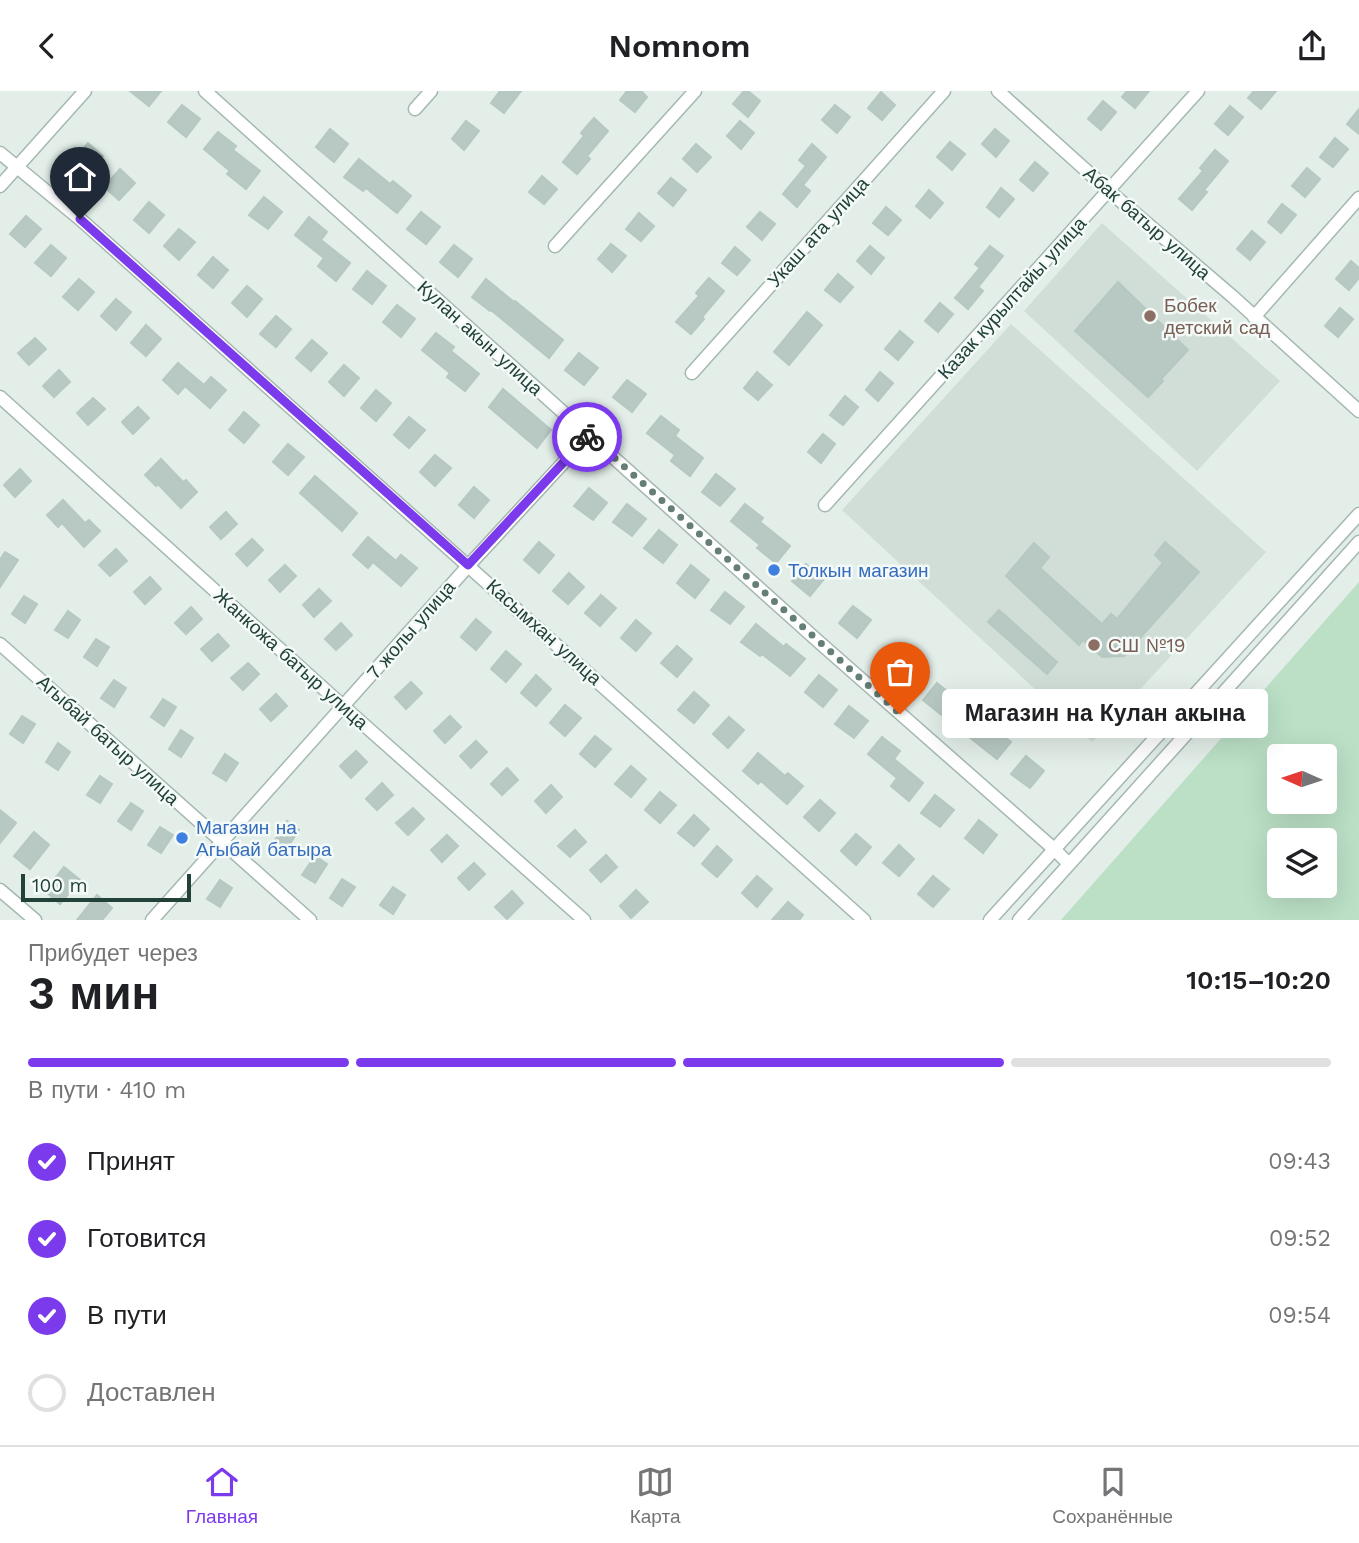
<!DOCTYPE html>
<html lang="ru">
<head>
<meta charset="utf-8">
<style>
  body { margin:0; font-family:"Work Sans",sans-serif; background:#f2f2f2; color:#202124; height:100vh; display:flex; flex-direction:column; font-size:26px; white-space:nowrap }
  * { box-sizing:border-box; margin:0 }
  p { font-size:23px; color:#757577 }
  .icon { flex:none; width:38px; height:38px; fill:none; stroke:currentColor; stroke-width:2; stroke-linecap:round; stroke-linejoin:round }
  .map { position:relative; height:829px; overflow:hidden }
  .drawer { display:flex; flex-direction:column; background:#fff; flex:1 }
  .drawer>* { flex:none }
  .needle { width:46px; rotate:273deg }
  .controls { position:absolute; left:1267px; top:653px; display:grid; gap:14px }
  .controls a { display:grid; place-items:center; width:70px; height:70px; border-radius:7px; background:#fff; box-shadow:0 7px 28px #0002; font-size:35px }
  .scale { position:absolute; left:21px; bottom:18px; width:170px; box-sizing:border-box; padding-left:7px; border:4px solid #214139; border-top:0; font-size:19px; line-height:24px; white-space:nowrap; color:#214139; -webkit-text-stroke:5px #f4faf7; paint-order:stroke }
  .pin { position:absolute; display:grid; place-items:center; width:60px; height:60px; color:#fff; margin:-72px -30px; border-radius:50% 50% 50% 0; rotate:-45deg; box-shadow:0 0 7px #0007 }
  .pin .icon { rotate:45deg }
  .courier { position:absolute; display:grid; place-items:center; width:70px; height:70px; margin:-35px; border:5px solid #7c3aed; border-radius:50%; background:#fff; color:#222; box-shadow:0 2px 9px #0007 }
  .bubble { position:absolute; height:49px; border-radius:7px; background:#fff; box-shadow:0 7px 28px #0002; font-size:23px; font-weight:600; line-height:49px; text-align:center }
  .summary em { font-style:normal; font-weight:600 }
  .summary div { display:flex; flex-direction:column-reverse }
  .summary { display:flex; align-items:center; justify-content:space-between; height:119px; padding:0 28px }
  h1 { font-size:46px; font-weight:600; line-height:52px }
  .bar { display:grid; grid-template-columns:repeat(4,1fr); gap:10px 7px; align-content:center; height:84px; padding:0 28px }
  .bar i { height:9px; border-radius:5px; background:#e0e0e0 }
  .bar .on { background:#7c3aed }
  .bar p { grid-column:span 4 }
  ol { padding:0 28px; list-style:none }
  li { display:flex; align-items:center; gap:21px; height:77px }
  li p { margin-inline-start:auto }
  li .icon { padding:7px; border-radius:50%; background:#7c3aed; color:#fff; stroke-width:4 }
  li:last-child { color:#757577 }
  li i { width:38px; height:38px; border:4px solid #e0e0e0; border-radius:50% }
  header { display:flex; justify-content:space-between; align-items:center; height:91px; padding:0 28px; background:#fff; font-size:32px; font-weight:600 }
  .dock { display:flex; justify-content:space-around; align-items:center; height:98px; border-top:2px solid #e0e0e0; background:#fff; font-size:19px; color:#757577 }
  .dock a { display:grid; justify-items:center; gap:4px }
  .dock .on { color:#7c3aed }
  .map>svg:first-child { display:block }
  .built { fill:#d1ded8 }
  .green { fill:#bbe0c6; fill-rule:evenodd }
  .building { fill:#b8c9c3; stroke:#b5c8c1; stroke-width:2 }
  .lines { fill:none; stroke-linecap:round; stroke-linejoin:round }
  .minor-casing { stroke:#a5b7b1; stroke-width:15 }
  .minor { stroke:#fff; stroke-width:12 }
  .done { stroke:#657e77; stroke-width:7; stroke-dasharray:0 12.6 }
  .route { stroke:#7c3aed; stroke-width:9 }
  .education-dot { fill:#8d6e63; stroke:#f4faf7; stroke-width:2.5 }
  .shop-dot { fill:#3f7fe0; stroke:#f4faf7; stroke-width:2.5 }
  .labels { text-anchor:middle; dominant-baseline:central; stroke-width:5; stroke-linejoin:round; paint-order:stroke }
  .street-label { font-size:19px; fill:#214139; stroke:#f4faf7 }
  .education-label { font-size:19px; fill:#785e54; stroke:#f4faf7; text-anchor:start }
  .shop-label { font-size:19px; fill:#366cbe; stroke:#f4faf7; text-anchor:start }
</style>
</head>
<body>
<header><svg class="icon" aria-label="back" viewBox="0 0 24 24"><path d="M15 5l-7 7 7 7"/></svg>Nomnom<svg class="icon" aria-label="share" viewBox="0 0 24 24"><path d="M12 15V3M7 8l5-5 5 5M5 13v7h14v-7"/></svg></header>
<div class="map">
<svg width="1359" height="829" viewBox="0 0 1359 829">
  <rect width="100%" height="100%" fill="#e3eee9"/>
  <g class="built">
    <polygon points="1102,132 1280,290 1197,380 1024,220"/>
    <polygon points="1011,233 1266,461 1092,651 842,419"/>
  </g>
  <path class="green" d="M1359 491V829H1061ZM1279 665H1325V710H1279ZM1279 749H1325V794H1279Z"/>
  <g class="building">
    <polygon points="130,0 161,0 149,15"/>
    <polygon points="500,0 521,0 504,22 491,12"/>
    <polygon points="627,0 641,0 647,6 635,21 620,9"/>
    <polygon points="744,0 748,0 760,10 748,26 733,13"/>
    <polygon points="1127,0 1149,0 1135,17 1122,6"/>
    <polygon points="1254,0 1276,0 1261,18 1248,7"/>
    <polygon points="881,1 895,14 882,29 868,17"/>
    <polygon points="1103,10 1116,21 1101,39 1088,28"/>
    <polygon points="182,14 200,28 186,46 168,31"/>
    <polygon points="835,14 850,26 837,42 822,29"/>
    <polygon points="1230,15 1243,26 1228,44 1215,33"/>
    <polygon points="1359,18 1359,43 1347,33"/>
    <polygon points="594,27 608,40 587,65 590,68 577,83 563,71 584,45 581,42"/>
    <polygon points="466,30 479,40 464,59 452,48"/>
    <polygon points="740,30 754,42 741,58 727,45"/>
    <polygon points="330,38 348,53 334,71 316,56"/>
    <polygon points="995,38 1009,50 996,66 982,53"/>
    <polygon points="218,41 236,55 233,59 260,80 246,98 227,83 230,80 204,58"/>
    <polygon points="1335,47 1348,58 1333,76 1320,66"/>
    <polygon points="950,51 965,63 952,79 937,66"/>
    <polygon points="88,52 103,65 88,83 73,70"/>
    <polygon points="696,53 711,66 697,81 683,68"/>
    <polygon points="812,53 826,66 803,94 810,100 797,116 783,103 806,75 799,69"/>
    <polygon points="1215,59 1228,70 1204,99 1207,101 1192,119 1179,108 1203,80 1200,77"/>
    <polygon points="359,68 390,93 393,90 411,105 397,122 366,97 363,100 344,86"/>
    <polygon points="1035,71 1048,82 1033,100 1020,89"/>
    <polygon points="1307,77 1320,88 1305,106 1292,95"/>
    <polygon points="120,78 135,92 119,109 104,96"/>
    <polygon points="542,85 557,98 544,113 529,101"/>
    <polygon points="671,87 686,99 673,115 658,102"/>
    <polygon points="1001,97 1014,108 999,126 987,116"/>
    <polygon points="929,99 943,112 930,127 916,115"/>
    <polygon points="264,106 282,121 268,138 249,124"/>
    <polygon points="149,111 164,124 149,142 134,129"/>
    <polygon points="1282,113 1296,124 1281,142 1268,131"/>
    <polygon points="886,116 901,129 888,144 873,132"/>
    <polygon points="421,121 440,136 426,153 407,138"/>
    <polygon points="760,121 775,133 762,149 747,136"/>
    <polygon points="639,122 654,135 641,150 626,138"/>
    <polygon points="26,125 41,138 25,156 10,143"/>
    <polygon points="309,126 327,141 321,149 350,172 336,190 318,175 324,167 295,144"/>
    <polygon points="179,138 195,151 179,169 164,155"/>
    <polygon points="1252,140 1265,151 1250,169 1237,158"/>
    <polygon points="611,153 626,165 612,181 598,168"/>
    <polygon points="51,154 66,167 51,185 35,172"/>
    <polygon points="454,154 472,168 458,186 440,171"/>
    <polygon points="870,155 884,167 871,183 857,170"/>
    <polygon points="990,155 1003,165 978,196 983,200 968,218 955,207 980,177 975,173"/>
    <polygon points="735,156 750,169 737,184 722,172"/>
    <polygon points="213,166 228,179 213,197 198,184"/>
    <polygon points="1351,170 1359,177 1359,187 1349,199 1336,188"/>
    <polygon points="367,180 386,195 372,213 353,198"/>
    <polygon points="838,183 853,196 840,211 825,199"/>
    <polygon points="709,187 724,200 702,226 704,228 691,243 676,231 699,205 696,202"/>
    <polygon points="79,188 94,201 78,219 63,206"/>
    <polygon points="486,188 514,211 515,210 563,249 549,267 491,219 490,220 472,206"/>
    <polygon points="1118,191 1188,259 1161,288 1163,290 1148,306 1075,240"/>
    <polygon points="247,195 262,208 247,226 232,212"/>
    <polygon points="116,208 131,221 116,239 101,225"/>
    <polygon points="940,212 953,223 938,241 925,230"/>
    <polygon points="397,214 415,228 401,246 383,231"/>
    <polygon points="1340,217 1353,228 1338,246 1325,235"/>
    <polygon points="807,221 822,234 789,274 774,261"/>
    <polygon points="276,225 291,238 276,256 260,243"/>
    <polygon points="146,234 161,248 146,265 131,252"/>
    <polygon points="900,240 913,251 898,269 885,258"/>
    <polygon points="436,242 454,256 451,260 479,283 465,300 447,286 450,282 422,259"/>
    <polygon points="35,247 46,258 29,274 18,262"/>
    <polygon points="312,249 327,262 311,280 296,267"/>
    <polygon points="579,262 598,277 584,294 565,279"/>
    <polygon points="178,272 204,294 211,286 226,299 210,317 185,295 178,303 163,289"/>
    <polygon points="344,274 359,287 344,305 329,291"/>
    <polygon points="59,279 70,291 54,306 43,295"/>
    <polygon points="757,281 772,294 758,309 744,297"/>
    <polygon points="880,281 893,292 878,310 866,299"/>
    <polygon points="627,289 646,303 632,321 613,306"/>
    <polygon points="503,298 551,339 537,357 489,316"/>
    <polygon points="376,299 391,312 376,330 361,317"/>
    <polygon points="845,305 858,316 843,334 830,324"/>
    <polygon points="93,307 105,318 88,334 77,322"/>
    <polygon points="138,316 149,327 133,343 122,331"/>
    <polygon points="244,321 259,334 244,352 229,339"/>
    <polygon points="661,325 679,339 675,345 703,367 690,385 671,370 675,364 647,342"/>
    <polygon points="409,326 425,339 409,357 394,344"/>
    <polygon points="823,343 835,353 821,372 808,361"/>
    <polygon points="288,353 304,366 288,384 273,371"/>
    <polygon points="435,364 451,377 435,395 420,381"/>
    <polygon points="161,368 183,391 186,389 197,401 181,417 158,393 156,395 145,384"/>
    <polygon points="20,378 31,390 15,406 4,394"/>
    <polygon points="716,383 735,398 720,415 702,401"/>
    <polygon points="315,385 357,422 342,440 300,402"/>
    <polygon points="474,396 489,409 474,427 459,414"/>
    <polygon points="589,397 607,412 593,429 574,415"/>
    <polygon points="63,409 85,432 89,429 100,440 84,456 62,432 58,436 47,424"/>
    <polygon points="627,413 646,428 632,445 613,431"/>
    <polygon points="745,413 763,427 760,431 790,455 776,472 757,457 760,454 731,430"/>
    <polygon points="226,421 237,433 221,448 210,436"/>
    <polygon points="659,439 677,454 663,472 644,457"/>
    <polygon points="368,446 396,470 401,464 417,477 401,495 373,471 368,477 353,464"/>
    <polygon points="252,448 263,459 247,475 236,463"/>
    <polygon points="539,451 554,464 539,482 524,469"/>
    <polygon points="1165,451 1199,481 1124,565 1102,566 1083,549 1079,554 1006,485 1034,452 1049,466 1040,477 1102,533 1111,523 1117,528 1163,472 1155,464"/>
    <polygon points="116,458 127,470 110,485 99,474"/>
    <polygon points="5,461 18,469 0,496 0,469"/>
    <polygon points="806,473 824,488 810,505 792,490"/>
    <polygon points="285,474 296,485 280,501 269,489"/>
    <polygon points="691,474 709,489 695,507 677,492"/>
    <polygon points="569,482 584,496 568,513 553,500"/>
    <polygon points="150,486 161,498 145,513 134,501"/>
    <polygon points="319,498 331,510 314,526 303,514"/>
    <polygon points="725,501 744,516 730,533 711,519"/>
    <polygon points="601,504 616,517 600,535 585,522"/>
    <polygon points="24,505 37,513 25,532 12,523"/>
    <polygon points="853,515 871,529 857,547 839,532"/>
    <polygon points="191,516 202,528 186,543 175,532"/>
    <polygon points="999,519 1057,571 1047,583 988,531"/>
    <polygon points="68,520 80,529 68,547 55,539"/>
    <polygon points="476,528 491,541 476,559 461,546"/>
    <polygon points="636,529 651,542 636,560 621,547"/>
    <polygon points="341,532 352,544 336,559 325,548"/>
    <polygon points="756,533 784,556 786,553 805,568 790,585 762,563 760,565 741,551"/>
    <polygon points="218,543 229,555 212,570 201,558"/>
    <polygon points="96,548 109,556 97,575 84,566"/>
    <polygon points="677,555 692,568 677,586 661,572"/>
    <polygon points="506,560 521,573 506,591 491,578"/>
    <polygon points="248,572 259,583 243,599 231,587"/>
    <polygon points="536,584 551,598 536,615 521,602"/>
    <polygon points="819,584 837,599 823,616 805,601"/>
    <polygon points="114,589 126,597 114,616 101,607"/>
    <polygon points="411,591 422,602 406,618 395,606"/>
    <polygon points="937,592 1011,651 997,668 923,609"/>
    <polygon points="694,601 709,614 694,632 678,619"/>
    <polygon points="276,603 287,615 271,630 260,618"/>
    <polygon points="163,608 176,616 164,635 151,626"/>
    <polygon points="565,614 581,627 565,645 550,632"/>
    <polygon points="849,615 868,630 854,647 835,633"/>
    <polygon points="22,625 35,633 23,652 10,643"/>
    <polygon points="450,625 461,636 445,652 434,640"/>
    <polygon points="729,626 744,639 728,657 713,643"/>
    <polygon points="181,639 193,647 181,666 169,658"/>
    <polygon points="595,645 611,658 595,676 580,663"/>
    <polygon points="882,646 900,660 894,668 923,692 909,710 891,695 897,687 868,663"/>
    <polygon points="476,650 487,661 471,677 460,665"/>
    <polygon points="58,652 70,661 58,679 46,671"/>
    <polygon points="356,660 367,671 351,687 340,675"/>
    <polygon points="758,662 785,685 788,682 803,695 787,713 761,690 758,693 743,680"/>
    <polygon points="225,663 238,672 226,690 213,682"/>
    <polygon points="1026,665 1044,680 1030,697 1011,683"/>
    <polygon points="631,675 646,688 631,706 615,693"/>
    <polygon points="507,677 518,689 502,704 491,693"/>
    <polygon points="100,685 112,693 100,712 87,704"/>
    <polygon points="382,692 393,704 377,719 366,708"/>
    <polygon points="551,694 562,706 546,722 535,710"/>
    <polygon points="660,701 676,714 660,732 645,719"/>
    <polygon points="935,704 954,719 940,736 921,722"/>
    <polygon points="820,709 835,722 819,740 804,726"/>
    <polygon points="131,712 143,720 131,739 118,730"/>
    <polygon points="413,717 424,728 408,744 396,732"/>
    <polygon points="0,719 16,732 0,752"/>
    <polygon points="694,724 709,738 694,755 678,742"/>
    <polygon points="979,729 997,744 983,762 965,747"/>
    <polygon points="287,730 299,739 287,757 275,749"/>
    <polygon points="160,736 173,744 161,762 148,754"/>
    <polygon points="575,739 586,751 570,766 558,755"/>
    <polygon points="34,741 49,754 30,778 14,765"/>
    <polygon points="856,743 871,756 856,774 841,760"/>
    <polygon points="447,744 458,755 442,771 431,759"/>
    <polygon points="899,754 914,768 899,785 883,772"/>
    <polygon points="717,755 732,769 717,786 702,773"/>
    <polygon points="606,764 617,776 601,791 590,779"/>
    <polygon points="315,765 327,773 315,792 302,784"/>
    <polygon points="474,772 485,783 469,799 458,787"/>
    <polygon points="64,776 80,789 60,813 45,800"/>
    <polygon points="757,785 772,798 757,816 742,802"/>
    <polygon points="933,785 949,798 933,816 918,803"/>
    <polygon points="342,788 355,796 342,815 330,807"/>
    <polygon points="220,789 232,797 220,816 207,808"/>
    <polygon points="393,796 405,804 393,823 380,814"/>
    <polygon points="636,799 648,811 631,827 620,815"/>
    <polygon points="512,800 523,812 507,828 495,816"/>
    <polygon points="97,804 112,817 102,829 77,829"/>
    <polygon points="788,811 803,824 799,829 772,829"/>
  </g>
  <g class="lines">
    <defs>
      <g id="minor">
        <polyline points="205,0 819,551 1054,758 1069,773"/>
        <polyline points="998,0 1109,100 1232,205 1359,320"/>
        <polyline points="415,18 431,0"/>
        <polyline points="0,62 80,128 864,829"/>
        <polyline points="0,95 85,0"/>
        <polyline points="555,155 695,0"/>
        <polyline points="1254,226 1359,107"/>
        <polyline points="692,282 944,0"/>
        <polyline points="0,306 344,616 584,829"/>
        <polyline points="825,414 1198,0"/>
        <polyline points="0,553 310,829"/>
        <polyline points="0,799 35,829"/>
        <polyline points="152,829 469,474 589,344"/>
        <polyline points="990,829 1359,423"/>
        <polyline points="1019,829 1359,451"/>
      </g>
    </defs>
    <use href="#minor" class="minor-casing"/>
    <use href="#minor" class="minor"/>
  </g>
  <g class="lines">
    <polyline class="done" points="587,346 589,344 900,623"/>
    <polyline class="route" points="80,128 468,474 587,346"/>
  </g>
  <g class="education-dot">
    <circle cx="1150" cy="225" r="7"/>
    <circle cx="1094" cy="554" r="7"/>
  </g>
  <g class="shop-dot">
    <circle cx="774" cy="479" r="7"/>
    <circle cx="182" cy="747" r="7"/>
  </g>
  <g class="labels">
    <g class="street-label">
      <text transform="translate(1147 132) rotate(41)">Абак батыр улица</text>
      <text transform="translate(818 141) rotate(-48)">Укаш ата улица</text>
      <text transform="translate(1012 207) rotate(-48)">Казак курылтайы улица</text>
      <text transform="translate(480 247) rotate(42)">Кулан акын улица</text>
      <text transform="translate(411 539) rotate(-49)">7 жолы улица</text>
      <text transform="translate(544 541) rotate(42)">Касымхан улица</text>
      <text transform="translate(291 568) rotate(42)">Жанкожа батыр улица</text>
      <text transform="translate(108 649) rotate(42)">Агыбай батыр улица</text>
    </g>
    <g class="education-label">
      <text x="1164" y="214">Бобек<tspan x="1164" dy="22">детский сад</tspan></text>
      <text x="1108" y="554">СШ №19</text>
    </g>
    <g class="shop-label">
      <text x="788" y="479">Толкын магазин</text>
      <text x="196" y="736">Магазин на<tspan x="196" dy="22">Агыбай батыра</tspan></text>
    </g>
  </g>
</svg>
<div class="controls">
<a><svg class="needle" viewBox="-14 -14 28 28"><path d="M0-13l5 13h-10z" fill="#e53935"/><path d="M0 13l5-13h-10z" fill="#757577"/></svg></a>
<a><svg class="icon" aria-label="layers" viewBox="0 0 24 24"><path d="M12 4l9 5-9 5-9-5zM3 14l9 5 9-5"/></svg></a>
</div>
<div class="scale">100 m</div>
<div class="pin" style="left:900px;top:623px;background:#ea580c"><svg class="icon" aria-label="bag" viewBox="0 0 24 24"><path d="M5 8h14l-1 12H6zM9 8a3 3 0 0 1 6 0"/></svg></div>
<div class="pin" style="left:80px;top:128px;background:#1f2937"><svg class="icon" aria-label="home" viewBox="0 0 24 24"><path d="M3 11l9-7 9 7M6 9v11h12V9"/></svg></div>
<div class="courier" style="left:587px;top:346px"><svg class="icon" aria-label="bike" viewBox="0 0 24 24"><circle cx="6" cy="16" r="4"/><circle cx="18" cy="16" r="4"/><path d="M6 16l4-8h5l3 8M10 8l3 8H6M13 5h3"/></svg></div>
<div class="bubble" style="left:942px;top:598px;width:326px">Магазин на Кулан акына</div>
</div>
<section class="drawer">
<div class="summary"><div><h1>3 мин</h1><p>Прибудет через</p></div><em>10:15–10:20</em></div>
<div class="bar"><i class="on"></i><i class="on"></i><i class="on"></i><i></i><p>В пути · 410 m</p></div>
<ol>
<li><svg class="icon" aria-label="check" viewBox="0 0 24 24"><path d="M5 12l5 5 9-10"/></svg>Принят<p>09:43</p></li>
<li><svg class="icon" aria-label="check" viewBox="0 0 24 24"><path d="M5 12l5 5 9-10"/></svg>Готовится<p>09:52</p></li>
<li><svg class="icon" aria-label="check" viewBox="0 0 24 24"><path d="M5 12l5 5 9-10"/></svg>В пути<p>09:54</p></li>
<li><i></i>Доставлен</li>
</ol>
</section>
<nav class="dock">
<a class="on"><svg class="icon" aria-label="home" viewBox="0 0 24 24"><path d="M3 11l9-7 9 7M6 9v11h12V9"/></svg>Главная</a>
<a><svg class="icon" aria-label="map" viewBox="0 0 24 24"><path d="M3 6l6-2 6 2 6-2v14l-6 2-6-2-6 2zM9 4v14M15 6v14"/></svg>Карта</a>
<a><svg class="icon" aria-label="saved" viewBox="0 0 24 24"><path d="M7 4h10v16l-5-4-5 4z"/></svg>Сохранённые</a>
</nav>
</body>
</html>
